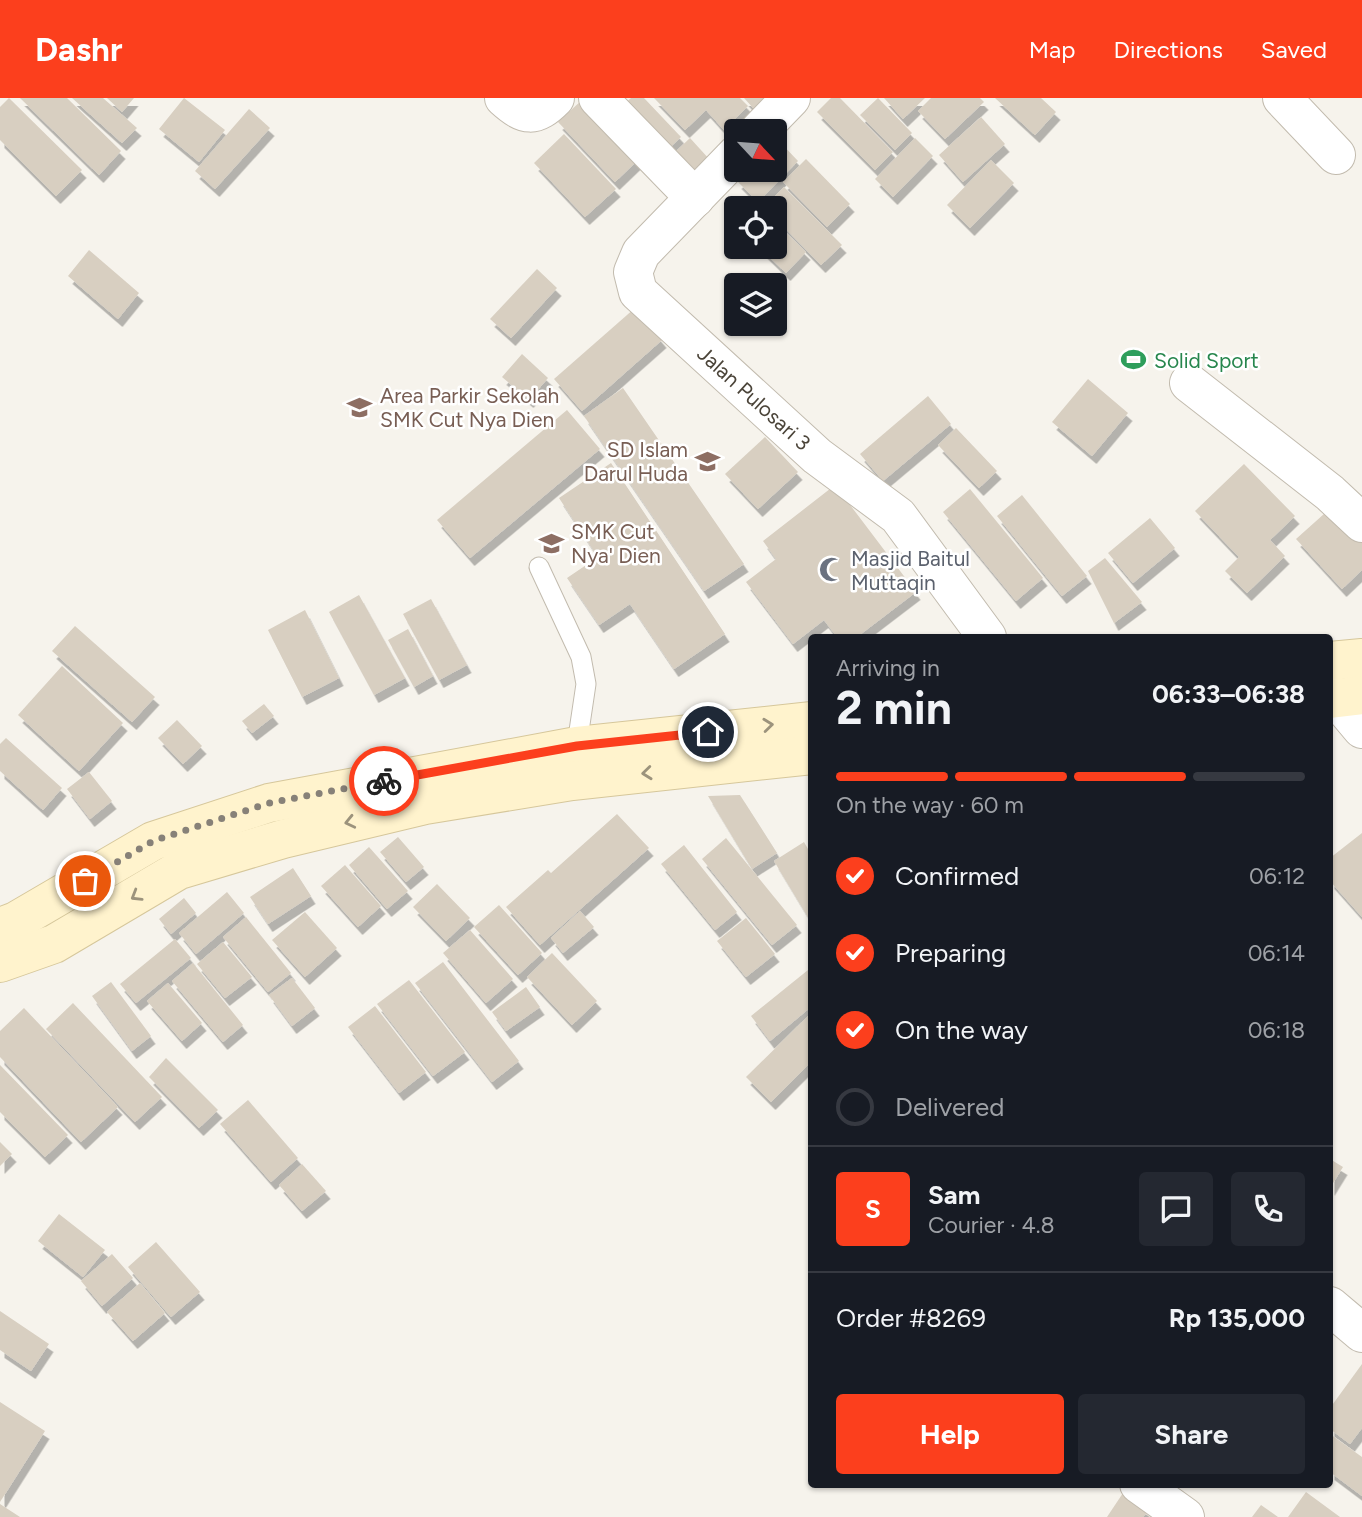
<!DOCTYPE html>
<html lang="en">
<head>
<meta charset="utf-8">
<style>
  body { margin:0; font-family:Figtree,sans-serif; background:#242831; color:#f1f3f6; height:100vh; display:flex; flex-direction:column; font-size:26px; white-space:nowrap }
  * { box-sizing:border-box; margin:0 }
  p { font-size:23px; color:#9ea1a6 }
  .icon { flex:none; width:38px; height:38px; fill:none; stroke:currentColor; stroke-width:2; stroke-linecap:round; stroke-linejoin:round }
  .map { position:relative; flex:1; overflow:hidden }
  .panel { position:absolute; left:808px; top:536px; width:525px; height:854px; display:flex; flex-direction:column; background:#171b24; border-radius:7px; box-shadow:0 2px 5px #0004 }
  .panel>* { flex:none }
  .needle { width:46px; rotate:116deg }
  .buttons { position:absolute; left:724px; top:21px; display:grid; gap:14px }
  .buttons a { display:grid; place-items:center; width:63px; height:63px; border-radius:7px; background:#171b24; box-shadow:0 2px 5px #0004; font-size:35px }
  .pin { position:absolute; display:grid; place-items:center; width:60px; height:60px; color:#fff; margin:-30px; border:4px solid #fff; border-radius:50%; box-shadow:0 2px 7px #0007 }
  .courier { position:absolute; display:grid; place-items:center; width:70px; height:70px; margin:-35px; border:5px solid #fc3f1d; border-radius:50%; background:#fff; color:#222; box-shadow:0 2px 9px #0007 }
  .summary em { font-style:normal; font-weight:700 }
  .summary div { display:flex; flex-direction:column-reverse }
  .summary { display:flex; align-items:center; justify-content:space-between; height:119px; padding:0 28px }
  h1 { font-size:46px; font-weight:700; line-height:52px }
  .bar { display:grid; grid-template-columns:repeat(4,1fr); gap:10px 7px; align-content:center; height:84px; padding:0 28px }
  .bar i { height:9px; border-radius:5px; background:#363941 }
  .bar .current { background:#fc3f1d }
  .bar p { grid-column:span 4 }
  .line { display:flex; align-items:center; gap:18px; padding:0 28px; border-top:2px solid #363941 }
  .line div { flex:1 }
  .round { display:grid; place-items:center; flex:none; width:74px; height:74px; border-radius:7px; background:#242831 }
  ol { padding:0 28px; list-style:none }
  li { display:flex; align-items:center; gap:21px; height:77px }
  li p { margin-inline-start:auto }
  li .icon { padding:7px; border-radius:50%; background:#fc3f1d; color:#fff; stroke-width:4 }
  li:last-child { color:#9ea1a6 }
  li i { width:38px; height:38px; border:4px solid #363941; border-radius:50% }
  .button { display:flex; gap:14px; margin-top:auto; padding:14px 28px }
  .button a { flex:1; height:80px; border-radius:7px; background:#fc3f1d; color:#fff; font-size:28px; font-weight:700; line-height:80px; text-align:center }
  .button a+a { background:#242831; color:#f1f3f6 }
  header { display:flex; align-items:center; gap:42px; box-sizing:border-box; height:98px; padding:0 35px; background:#fc3f1d; color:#fff }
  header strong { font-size:33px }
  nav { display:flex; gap:38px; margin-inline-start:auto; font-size:24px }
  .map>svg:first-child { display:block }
  .building { fill:#d8cfc1; filter:url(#shadow) }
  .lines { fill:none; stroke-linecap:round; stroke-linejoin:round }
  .lane-casing { stroke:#c2bbae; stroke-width:21 }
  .street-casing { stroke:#c2bbae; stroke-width:40 }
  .secondary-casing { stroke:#d6c79b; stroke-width:40 }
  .lane { stroke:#fff; stroke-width:19 }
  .street { stroke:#fff; stroke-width:38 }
  .secondary { stroke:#fff3cd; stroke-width:38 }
  .oneway { stroke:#9c937c }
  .done { stroke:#878178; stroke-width:7; stroke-dasharray:0 12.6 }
  .route { stroke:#fc3f1d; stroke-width:9 }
  .labels { text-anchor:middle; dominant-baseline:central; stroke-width:5; stroke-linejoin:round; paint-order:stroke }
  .leisure-label { font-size:21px; fill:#27864d; stroke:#fff; text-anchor:start }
  .education-label { font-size:21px; fill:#785e54; stroke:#fff; text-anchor:start }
  .street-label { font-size:21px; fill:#4b4439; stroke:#fff }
  .worship-label { font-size:21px; fill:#5b616d; stroke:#fff; text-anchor:start }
</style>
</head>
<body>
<header>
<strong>Dashr</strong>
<nav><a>Map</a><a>Directions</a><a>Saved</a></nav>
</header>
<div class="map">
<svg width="1362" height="1419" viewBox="0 0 1362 1419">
  <defs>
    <filter id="shadow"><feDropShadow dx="4.5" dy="8" stdDeviation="0" flood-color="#0004"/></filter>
  </defs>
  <rect width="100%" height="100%" fill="#f6f3ec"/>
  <g class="building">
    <polygon points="9,0 82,72 56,98 0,42 0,9"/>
    <polygon points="20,0 67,0 121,53 99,77"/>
    <polygon points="72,0 103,0 137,30 122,45"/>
    <polygon points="107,0 134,0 122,14"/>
    <polygon points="184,0 225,32 199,64 159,31"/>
    <polygon points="631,0 644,0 681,39 663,56 620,10"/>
    <polygon points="654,0 740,0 748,8 724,32 706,12 685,32"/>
    <polygon points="744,0 765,0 754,11"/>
    <polygon points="831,0 840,0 893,54 875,72 817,14"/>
    <polygon points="878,0 912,35 895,52 860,17"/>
    <polygon points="884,0 925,0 903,21"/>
    <polygon points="931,0 980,0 984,4 945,41 918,13"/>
    <polygon points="995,0 1041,0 1056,14 1035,37"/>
    <polygon points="582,2 638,62 615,84 558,24"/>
    <polygon points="249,11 270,30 215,91 195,73"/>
    <polygon points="981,19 1005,46 963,84 939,57"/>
    <polygon points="564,36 616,91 585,119 534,65"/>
    <polygon points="690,40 710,62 689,81 669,60"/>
    <polygon points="915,40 933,58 893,99 875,81"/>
    <polygon points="778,42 798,63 758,104 737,83 748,72 775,72"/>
    <polygon points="806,61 850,106 827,129 783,84"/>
    <polygon points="991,62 1014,85 970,130 947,107"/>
    <polygon points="784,89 842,147 821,167 775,120 775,110 763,110"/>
    <polygon points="775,124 806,154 786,175 759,149 775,149"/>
    <polygon points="89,152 139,195 118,221 68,178"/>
    <polygon points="537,171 557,190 511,240 490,221"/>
    <polygon points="635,210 662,242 582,313 554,281"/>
    <polygon points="522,256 548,280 529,302 502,279"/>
    <polygon points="1088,281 1128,315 1092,358 1052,324"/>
    <polygon points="623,290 744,466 704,493 584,318"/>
    <polygon points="928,298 951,326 883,383 860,356"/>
    <polygon points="567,312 600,351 470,460 437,422"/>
    <polygon points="956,330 997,373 979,390 938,347"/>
    <polygon points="765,339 798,374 758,411 725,376"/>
    <polygon points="611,365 725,536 674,571 630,506 599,527 567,480 598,459 559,400"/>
    <polygon points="1244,366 1295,418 1270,442 1285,458 1247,495 1225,473 1239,459 1195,413"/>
    <polygon points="835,387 916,494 857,539 837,539 824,522 793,546 746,484 776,461 763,443"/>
    <polygon points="970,391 1043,480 1016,503 943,414"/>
    <polygon points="1022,397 1087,478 1062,498 997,418"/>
    <polygon points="1334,407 1362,438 1362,472 1342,491 1296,441"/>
    <polygon points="1150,420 1175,450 1133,485 1108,455"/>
    <polygon points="1105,460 1142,504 1114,525 1088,473"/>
    <polygon points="359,497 405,580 374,597 329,514"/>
    <polygon points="431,501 467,567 439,582 403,516"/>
    <polygon points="305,512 339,580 302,599 268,532"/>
    <polygon points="75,528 155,599 132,624 52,553"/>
    <polygon points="408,531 433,578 414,589 388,542"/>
    <polygon points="62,568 123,625 79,673 18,617"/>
    <polygon points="264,606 274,618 252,635 242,623"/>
    <polygon points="177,622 202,648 183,666 158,640"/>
    <polygon points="6,640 62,690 43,712 0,673 0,646"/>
    <polygon points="89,674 112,703 90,721 67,691"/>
    <polygon points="740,697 777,755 752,771 708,698"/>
    <polygon points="617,716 649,750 540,847 506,809 548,772 551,775"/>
    <polygon points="1362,735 1362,819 1330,783 1330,760"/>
    <polygon points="398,739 424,769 406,784 380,754"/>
    <polygon points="726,740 797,827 772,847 702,761"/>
    <polygon points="804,744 812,758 812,826 774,763"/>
    <polygon points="684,747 737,814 715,832 661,766"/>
    <polygon points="369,749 408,793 387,811 349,767"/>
    <polygon points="345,767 381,808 358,829 321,788"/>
    <polygon points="293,770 311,798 268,826 250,799"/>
    <polygon points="437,786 470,820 446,843 413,809"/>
    <polygon points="227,794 244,815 196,856 179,835"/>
    <polygon points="184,800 196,815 171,836 159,821"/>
    <polygon points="499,807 542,855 518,877 474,829"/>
    <polygon points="580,813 594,829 563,855 551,840"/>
    <polygon points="305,814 337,850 305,879 272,842"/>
    <polygon points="246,819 291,875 268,894 223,839"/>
    <polygon points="746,820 775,856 746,879 717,843"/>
    <polygon points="470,832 513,881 486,905 443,855"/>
    <polygon points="175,841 191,860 136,905 120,886"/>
    <polygon points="223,844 252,879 225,900 197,866"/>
    <polygon points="552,855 597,903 572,927 527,879"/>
    <polygon points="443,864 519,963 492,984 415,885"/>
    <polygon points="193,865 243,927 223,944 172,883"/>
    <polygon points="808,872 812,878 812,908 770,943 751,918"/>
    <polygon points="292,880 315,910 292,928 269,897"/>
    <polygon points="409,882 465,954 433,978 377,906"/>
    <polygon points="111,884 151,938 132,953 92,898"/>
    <polygon points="168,885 202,925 182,943 147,903"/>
    <polygon points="526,889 540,909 506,933 492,914"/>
    <polygon points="73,905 162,999 135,1024 46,931"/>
    <polygon points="375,908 426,974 399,995 348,929"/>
    <polygon points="24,910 118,1009 81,1044 0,959 0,933"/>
    <polygon points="808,918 812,923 812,963 771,1004 746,979"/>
    <polygon points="166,960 218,1012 199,1030 149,979"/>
    <polygon points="0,967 68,1037 45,1059 0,1014"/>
    <polygon points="248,1002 298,1060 271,1084 220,1026"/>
    <polygon points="0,1044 12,1056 0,1068"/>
    <polygon points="1330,1061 1343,1069 1330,1090"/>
    <polygon points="302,1066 326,1093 302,1113 279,1087"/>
    <polygon points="59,1116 105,1152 83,1179 38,1143"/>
    <polygon points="156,1144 200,1194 171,1219 128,1169"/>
    <polygon points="112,1156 133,1180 102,1208 81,1183"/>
    <polygon points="140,1185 165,1215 133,1243 107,1214"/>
    <polygon points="0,1213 49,1246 31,1273 0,1252"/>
    <polygon points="1362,1266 1362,1330 1350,1346 1330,1331 1330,1310"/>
    <polygon points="0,1304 45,1333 0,1404"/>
    <polygon points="1330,1336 1362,1359 1362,1398 1330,1374"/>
    <polygon points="1306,1394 1340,1419 1288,1419"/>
    <polygon points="1123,1395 1148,1413 1143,1419 1107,1419"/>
    <polygon points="0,1406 20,1419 0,1419"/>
    <polygon points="1261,1407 1278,1419 1252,1419"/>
  </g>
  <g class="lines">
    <defs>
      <polyline id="lane" points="539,469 581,559 586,586 576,653"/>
      <g id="street">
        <path d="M504 0C525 19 535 20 555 0"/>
        <polyline points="598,0 695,100"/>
        <polyline points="1282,0 1336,57"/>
        <polyline points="759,33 791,0"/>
        <polyline points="737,56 641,155 633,174 638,194 817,358 898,418 987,539"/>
        <polyline points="1189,285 1330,395 1362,425"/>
        <polyline points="1336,600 1362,631"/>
        <polyline points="1330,1208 1362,1235"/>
        <polyline points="1139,1386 1185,1419"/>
      </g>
      <g id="secondary">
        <polyline points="1330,563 1362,560"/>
        <polyline points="1330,601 1362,597"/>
        <polyline points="0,829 16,823 153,743 269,705 577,648 812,623"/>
        <polyline points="0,865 54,846 179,772 283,741 425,707 572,683 812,657"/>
      </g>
    </defs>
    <use href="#lane" class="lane-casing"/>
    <use href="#street" class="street-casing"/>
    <use href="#secondary" class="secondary-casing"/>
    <use href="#lane" class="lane"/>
    <use href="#street" class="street"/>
    <use href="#secondary" class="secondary"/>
  </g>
  <defs><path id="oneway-chevron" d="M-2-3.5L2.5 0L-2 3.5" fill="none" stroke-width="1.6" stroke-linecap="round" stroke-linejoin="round" transform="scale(1.75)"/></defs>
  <g class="oneway">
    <use href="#oneway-chevron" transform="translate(768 627) rotate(-6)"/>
    <use href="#oneway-chevron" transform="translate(647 675) rotate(174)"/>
    <use href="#oneway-chevron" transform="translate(350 724) rotate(167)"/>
    <use href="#oneway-chevron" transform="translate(136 798) rotate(149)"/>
  </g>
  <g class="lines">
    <polyline class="done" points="85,783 153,743 269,705 384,683"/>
    <polyline class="route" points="384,683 577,648 708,634"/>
  </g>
  <defs>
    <symbol id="stadium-bare" viewBox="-9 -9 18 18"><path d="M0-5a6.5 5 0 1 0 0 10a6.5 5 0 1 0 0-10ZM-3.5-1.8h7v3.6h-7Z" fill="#2e9e5b" stroke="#fff" stroke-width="2.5" paint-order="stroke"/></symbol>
    <symbol id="school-bare" viewBox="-9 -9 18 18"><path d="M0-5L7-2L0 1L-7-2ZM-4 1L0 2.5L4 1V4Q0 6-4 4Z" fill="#8d6e63" stroke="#fff" stroke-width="2.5" paint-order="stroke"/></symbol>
    <symbol id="mosque-bare" viewBox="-9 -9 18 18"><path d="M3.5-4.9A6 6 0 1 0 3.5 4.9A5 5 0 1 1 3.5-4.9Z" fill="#6b7280" stroke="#fff" stroke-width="2.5" paint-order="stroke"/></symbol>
  </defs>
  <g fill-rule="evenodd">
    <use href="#stadium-bare" x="1116" y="244" width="35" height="35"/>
    <use href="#school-bare" x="342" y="292" width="35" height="35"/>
    <use href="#school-bare" x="690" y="346" width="35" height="35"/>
    <use href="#school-bare" x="534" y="428" width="35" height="35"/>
    <use href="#mosque-bare" x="814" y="454" width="35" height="35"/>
  </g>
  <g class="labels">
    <g class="leisure-label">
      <text x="1154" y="262">Solid Sport</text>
    </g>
    <g class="education-label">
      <text x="380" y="297">Area Parkir Sekolah<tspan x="380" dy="24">SMK Cut Nya Dien</tspan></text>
      <text x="688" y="351" text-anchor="end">SD Islam<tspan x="688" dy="24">Darul Huda</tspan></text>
      <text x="571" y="433">SMK Cut<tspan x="571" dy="24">Nya' Dien</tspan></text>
    </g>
    <g class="street-label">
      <text transform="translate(754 300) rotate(42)">Jalan Pulosari 3</text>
    </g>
    <g class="worship-label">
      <text x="851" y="460">Masjid Baitul<tspan x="851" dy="24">Muttaqin</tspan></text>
    </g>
  </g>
</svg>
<div class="buttons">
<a><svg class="needle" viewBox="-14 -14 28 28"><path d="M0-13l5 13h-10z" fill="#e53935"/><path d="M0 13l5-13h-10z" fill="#9ea1a6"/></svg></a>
<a><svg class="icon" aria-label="locate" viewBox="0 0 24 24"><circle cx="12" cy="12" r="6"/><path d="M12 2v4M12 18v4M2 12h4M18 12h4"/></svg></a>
<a><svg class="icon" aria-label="layers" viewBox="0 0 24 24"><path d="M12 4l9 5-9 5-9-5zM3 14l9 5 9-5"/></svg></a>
</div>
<div class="pin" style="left:85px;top:783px;background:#ea580c"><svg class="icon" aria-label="bag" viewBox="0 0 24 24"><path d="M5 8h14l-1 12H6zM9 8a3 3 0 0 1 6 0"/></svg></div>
<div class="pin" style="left:708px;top:634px;background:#1f2937"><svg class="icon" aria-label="home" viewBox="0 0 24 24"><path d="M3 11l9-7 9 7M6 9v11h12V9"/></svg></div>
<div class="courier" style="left:384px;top:683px"><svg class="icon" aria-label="bike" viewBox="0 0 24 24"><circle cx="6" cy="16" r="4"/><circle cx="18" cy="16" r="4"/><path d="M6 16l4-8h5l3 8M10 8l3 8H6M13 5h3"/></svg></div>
<section class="panel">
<div class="summary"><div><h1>2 min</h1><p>Arriving in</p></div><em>06:33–06:38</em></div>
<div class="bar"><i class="current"></i><i class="current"></i><i class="current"></i><i></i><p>On the way · 60 m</p></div>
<ol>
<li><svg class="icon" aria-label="check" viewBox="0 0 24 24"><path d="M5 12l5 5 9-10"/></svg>Confirmed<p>06:12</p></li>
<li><svg class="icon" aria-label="check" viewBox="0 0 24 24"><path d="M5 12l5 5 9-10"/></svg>Preparing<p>06:14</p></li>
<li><svg class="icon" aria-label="check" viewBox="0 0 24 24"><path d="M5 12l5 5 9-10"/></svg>On the way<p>06:18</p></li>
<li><i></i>Delivered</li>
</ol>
<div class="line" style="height:126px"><b class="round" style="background:#fc3f1d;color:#fff">S</b><div><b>Sam</b><p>Courier · 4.8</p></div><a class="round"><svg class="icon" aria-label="chat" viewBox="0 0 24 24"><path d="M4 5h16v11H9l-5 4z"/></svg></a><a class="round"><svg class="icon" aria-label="phone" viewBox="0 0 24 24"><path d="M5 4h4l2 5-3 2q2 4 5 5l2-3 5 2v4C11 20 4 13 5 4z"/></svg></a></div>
<div class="line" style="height:91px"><div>Order #8269</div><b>Rp 135,000</b></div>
<div class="button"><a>Help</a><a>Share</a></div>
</section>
</div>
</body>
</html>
